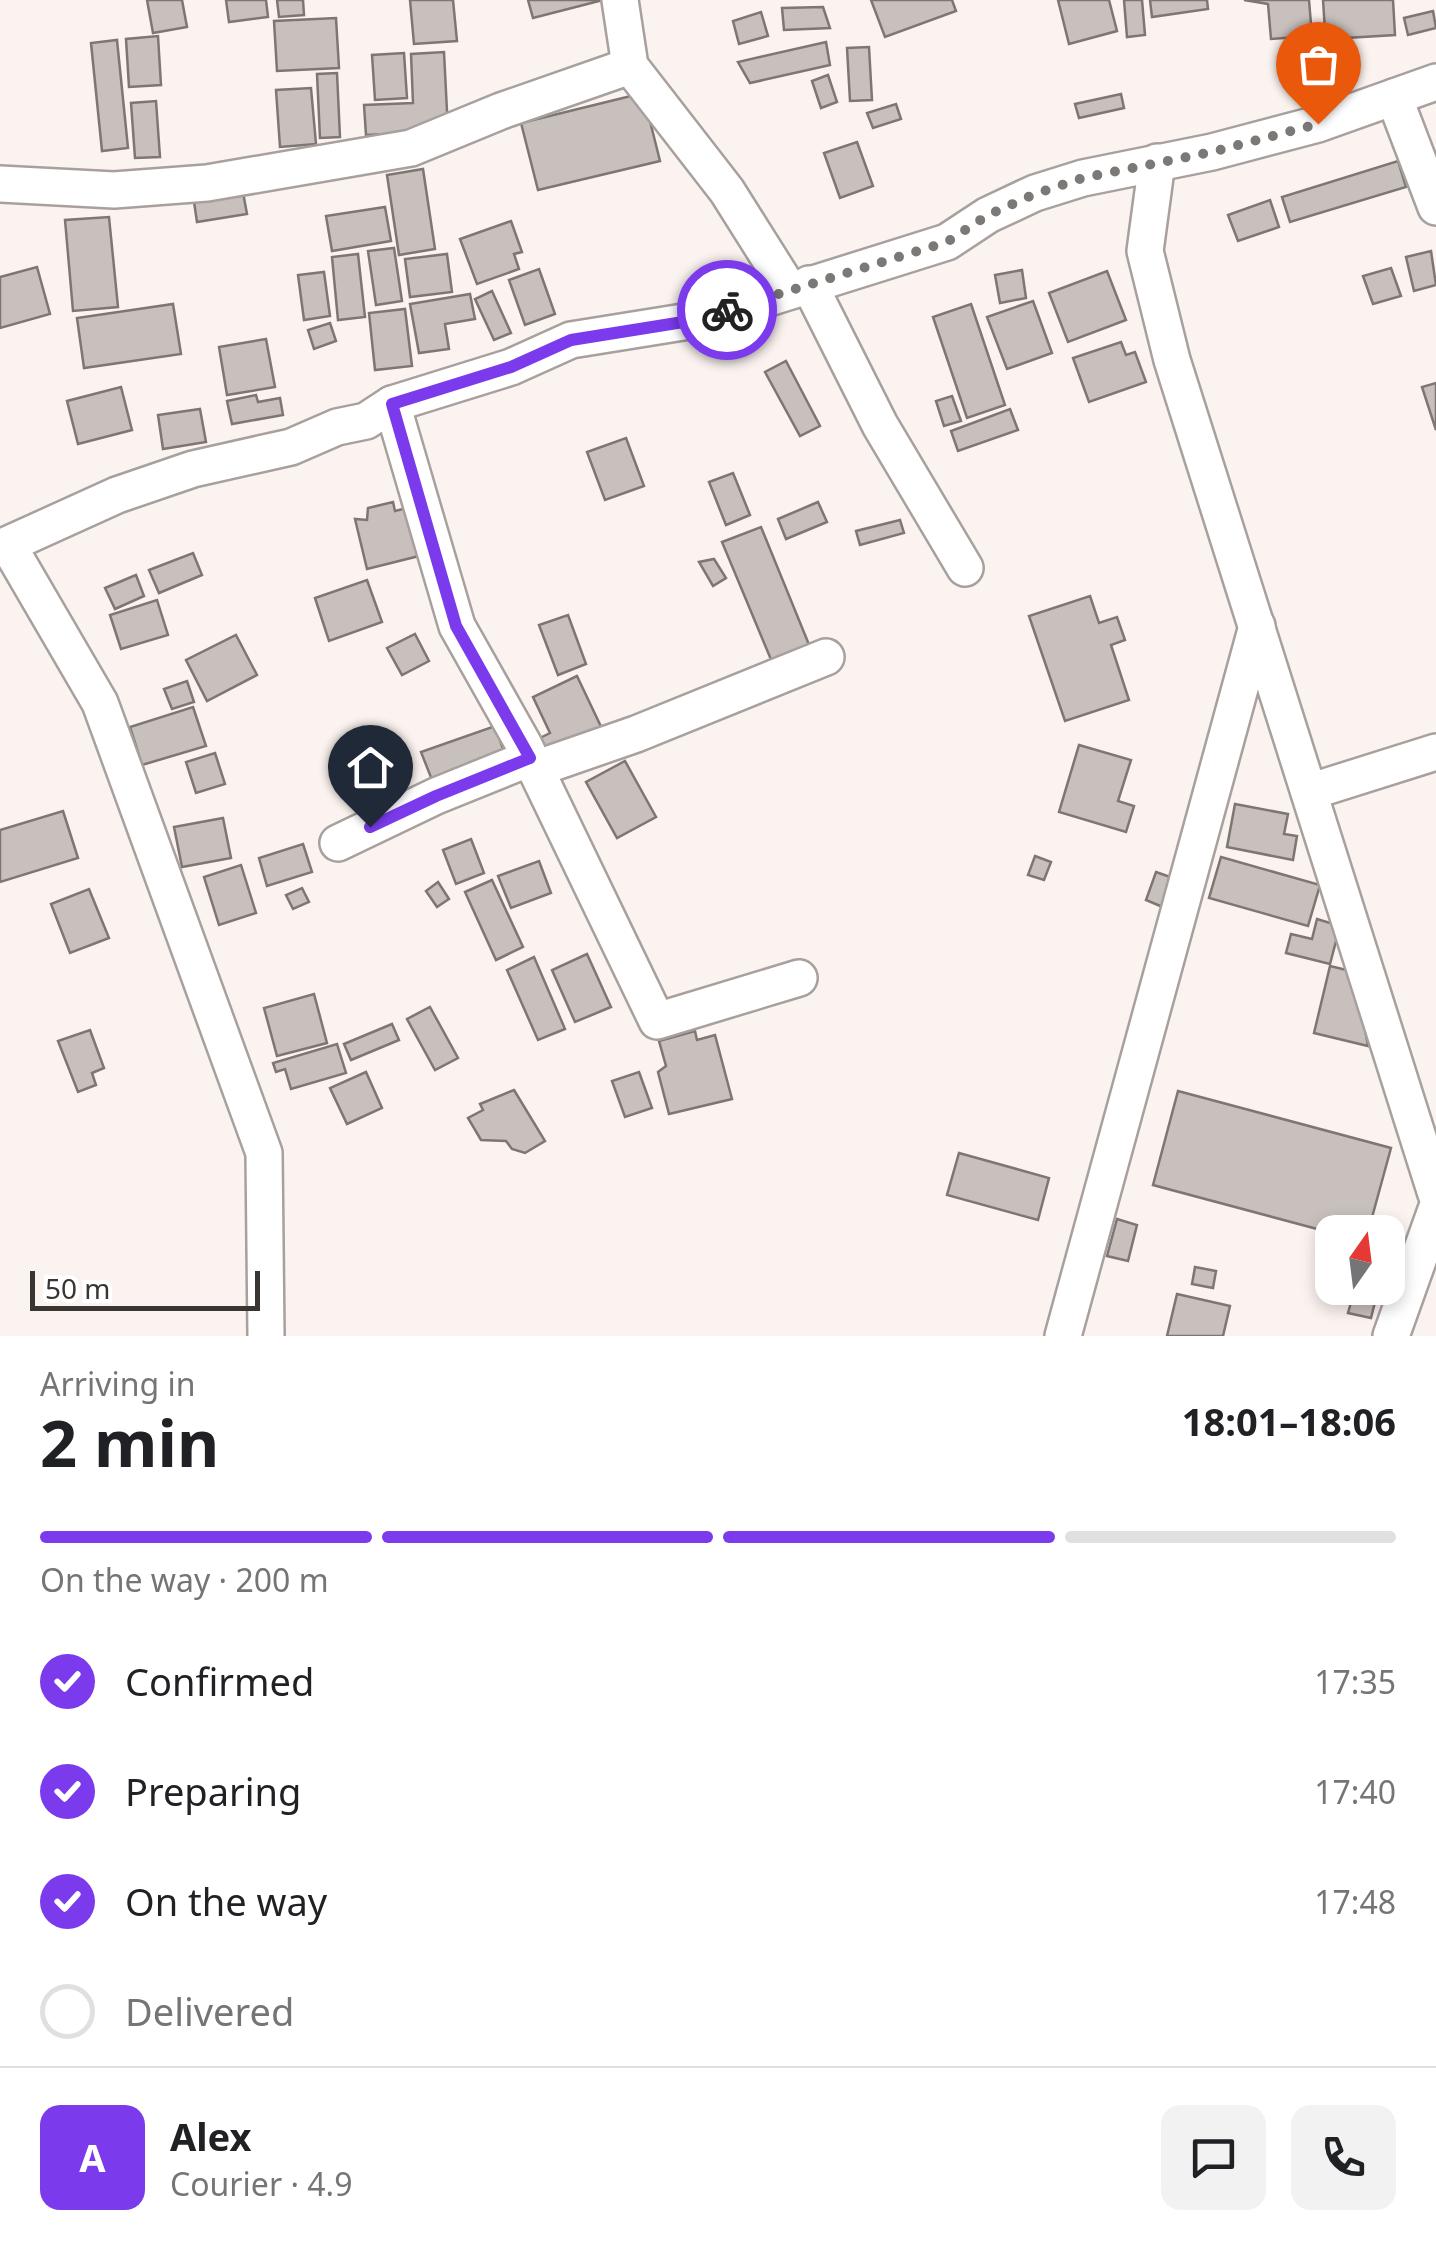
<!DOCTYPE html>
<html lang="en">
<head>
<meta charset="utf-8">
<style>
  body { margin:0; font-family:"Noto Sans",sans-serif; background:#f2f2f2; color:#202124; height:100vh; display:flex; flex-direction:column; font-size:38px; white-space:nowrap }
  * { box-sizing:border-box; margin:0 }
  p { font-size:32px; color:#757577 }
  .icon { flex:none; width:55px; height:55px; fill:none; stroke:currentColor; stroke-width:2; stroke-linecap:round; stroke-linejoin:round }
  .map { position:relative; height:1336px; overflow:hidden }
  .sheet { display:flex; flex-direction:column; background:#fff; flex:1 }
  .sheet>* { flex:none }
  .needle { width:65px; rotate:14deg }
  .fabs { position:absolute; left:1315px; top:1215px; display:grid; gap:20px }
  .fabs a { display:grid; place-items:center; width:90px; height:90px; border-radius:20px; background:#fff; box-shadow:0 5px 15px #0003; font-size:50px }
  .scale { position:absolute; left:30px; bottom:25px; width:230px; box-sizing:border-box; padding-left:10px; border:5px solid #383533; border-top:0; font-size:28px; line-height:35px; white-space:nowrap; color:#383533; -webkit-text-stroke:8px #fff; paint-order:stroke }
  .pin { position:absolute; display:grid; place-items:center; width:85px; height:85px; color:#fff; margin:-102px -42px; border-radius:50% 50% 50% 0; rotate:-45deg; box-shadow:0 0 10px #0007 }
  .pin .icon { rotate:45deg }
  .courier { position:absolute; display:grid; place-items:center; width:100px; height:100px; margin:-50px; border:8px solid #7c3aed; border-radius:50%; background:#fff; color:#222; box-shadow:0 2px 12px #0007 }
  .summary em { font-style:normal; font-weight:700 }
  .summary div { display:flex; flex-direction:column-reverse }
  .summary { display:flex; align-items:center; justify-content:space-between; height:170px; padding:0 40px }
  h1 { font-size:65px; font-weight:700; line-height:75px }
  .bar { display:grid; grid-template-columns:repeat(4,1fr); gap:15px 10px; align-content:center; height:120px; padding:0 40px }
  .bar i { height:12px; border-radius:8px; background:#e0e0e0 }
  .bar .active { background:#7c3aed }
  .bar p { grid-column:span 4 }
  .line { display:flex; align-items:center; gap:25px; padding:0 40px; border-top:2px solid #e0e0e0 }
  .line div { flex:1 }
  .round { display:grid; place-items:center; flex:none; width:105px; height:105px; border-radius:20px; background:#f2f2f2 }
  ol { padding:0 40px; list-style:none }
  li { display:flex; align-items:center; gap:30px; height:110px }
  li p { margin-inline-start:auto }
  li .icon { padding:10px; border-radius:50%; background:#7c3aed; color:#fff; stroke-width:4 }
  li:last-child { color:#757577 }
  li i { width:55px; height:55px; border:5px solid #e0e0e0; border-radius:50% }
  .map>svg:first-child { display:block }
  .building { fill:#c8c0bc; stroke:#7d7672; stroke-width:2.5 }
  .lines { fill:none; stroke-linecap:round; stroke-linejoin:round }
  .minor-casing { stroke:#a8a09d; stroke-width:40 }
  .minor { stroke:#fff; stroke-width:35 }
  .done { stroke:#7c7875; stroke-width:10; stroke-dasharray:0 18 }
  .route { stroke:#7c3aed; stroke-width:12 }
</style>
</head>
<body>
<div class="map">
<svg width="1436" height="1336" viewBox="0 0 1436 1336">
  <rect width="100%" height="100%" fill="#fbf3ef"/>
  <g class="building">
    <polygon points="147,0 182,0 187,27 153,33"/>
    <polygon points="226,0 266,0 268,17 229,22"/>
    <polygon points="277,0 303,0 304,15 279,17"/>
    <polygon points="410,0 453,0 457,41 414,44"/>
    <polygon points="528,0 603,0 533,18"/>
    <polygon points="871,0 952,0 956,11 885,37"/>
    <polygon points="1058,0 1109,0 1117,31 1069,44"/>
    <polygon points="1124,0 1142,0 1145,35 1127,37"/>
    <polygon points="1150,0 1207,0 1208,9 1152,17"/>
    <polygon points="1244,0 1309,0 1312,36 1271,39 1268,4"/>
    <polygon points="1323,0 1393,0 1395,35 1346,38 1347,61 1327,62"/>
    <polygon points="823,7 830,28 784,30 782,8"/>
    <polygon points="1433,11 1436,28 1408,35 1404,18"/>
    <polygon points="761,12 768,36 739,44 733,21"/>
    <polygon points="336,18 339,68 277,71 274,21"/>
    <polygon points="158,36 161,85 129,87 126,39"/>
    <polygon points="117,40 128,148 102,151 91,43"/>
    <polygon points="826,42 830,65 750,83 738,62"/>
    <polygon points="869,47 872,100 850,101 847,48"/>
    <polygon points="444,52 448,131 366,135 364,105 413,103 411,54"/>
    <polygon points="404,53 407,98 375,100 372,55"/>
    <polygon points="337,73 340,137 320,138 317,74"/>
    <polygon points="828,75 837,102 821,108 812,81"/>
    <polygon points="311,88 316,144 280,147 276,90"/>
    <polygon points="643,93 660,161 538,190 521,123"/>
    <polygon points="1121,94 1124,108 1079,118 1075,104"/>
    <polygon points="156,101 160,157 135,158 131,103"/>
    <polygon points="896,104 901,119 873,128 867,113"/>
    <polygon points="857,142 873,186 840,198 824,153"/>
    <polygon points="1398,161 1406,187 1290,222 1282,197"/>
    <polygon points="423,169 435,249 399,255 387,175"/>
    <polygon points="242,187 247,214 197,222 193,195"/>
    <polygon points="1270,200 1279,227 1238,241 1228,215"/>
    <polygon points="385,207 391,241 332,251 326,216"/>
    <polygon points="109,217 118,307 73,311 65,220"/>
    <polygon points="511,221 522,252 514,254 519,269 477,284 460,239"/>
    <polygon points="394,248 402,301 376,305 368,251"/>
    <polygon points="1431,251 1436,285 1414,291 1406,257"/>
    <polygon points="358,254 365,317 338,320 332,257"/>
    <polygon points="447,254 452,292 410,297 405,259"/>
    <polygon points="37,267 50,314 0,328 0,277"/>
    <polygon points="1391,268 1401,296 1373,304 1363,276"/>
    <polygon points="539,269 555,314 525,325 509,280"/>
    <polygon points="1022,270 1026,298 1000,303 995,275"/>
    <polygon points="1107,271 1126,320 1068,342 1049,293"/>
    <polygon points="324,272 330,316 304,320 298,275"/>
    <polygon points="492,291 511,333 494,340 475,299"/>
    <polygon points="470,294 475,319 445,324 449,349 419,353 410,304"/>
    <polygon points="1033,301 1052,353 1007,369 987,317"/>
    <polygon points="173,304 181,354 84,368 77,318"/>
    <polygon points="971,304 1005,405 967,418 933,317"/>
    <polygon points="405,309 412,366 375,370 369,313"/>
    <polygon points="330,323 336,341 314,349 308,330"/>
    <polygon points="266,339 275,387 227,395 219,347"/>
    <polygon points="1121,342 1126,355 1135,352 1146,382 1089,402 1073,358"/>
    <polygon points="786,361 820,426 800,436 765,372"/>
    <polygon points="1436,383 1436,430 1422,387"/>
    <polygon points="121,387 132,430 78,444 67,401"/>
    <polygon points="256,395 258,402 280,398 283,415 232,424 227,401"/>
    <polygon points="952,396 961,421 944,426 936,401"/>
    <polygon points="200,409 206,442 163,449 158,415"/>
    <polygon points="1010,409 1018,430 958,451 951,431"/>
    <polygon points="626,438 644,486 605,500 587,452"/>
    <polygon points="733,473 750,515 726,525 709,482"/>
    <polygon points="393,502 395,511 411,507 423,555 367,569 355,519 367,520 368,508"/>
    <polygon points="818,502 827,522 786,539 778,519"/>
    <polygon points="900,520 904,533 860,545 856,531"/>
    <polygon points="761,527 810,647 772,662 722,542"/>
    <polygon points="193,553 202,575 159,593 149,570"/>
    <polygon points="714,559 726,578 713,586 699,562"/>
    <polygon points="136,575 144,596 115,609 105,588"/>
    <polygon points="367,580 382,622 329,641 315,598"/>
    <polygon points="1090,596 1099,623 1117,617 1125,640 1111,645 1129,700 1065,721 1029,616"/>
    <polygon points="157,600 168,635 121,649 110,615"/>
    <polygon points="568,615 586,664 558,675 539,625"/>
    <polygon points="415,634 429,661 402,675 387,648"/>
    <polygon points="236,635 257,675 207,701 186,660"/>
    <polygon points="577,676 604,733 550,758 540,738 550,733 533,697"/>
    <polygon points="187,681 194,702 172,709 164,689"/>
    <polygon points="193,707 206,746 142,765 130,727"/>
    <polygon points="495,726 507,760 434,785 421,752"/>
    <polygon points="1079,745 1131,760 1118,801 1134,806 1126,832 1059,812"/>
    <polygon points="215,753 225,784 196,793 186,762"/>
    <polygon points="625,761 656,817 617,838 586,782"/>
    <polygon points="1235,804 1288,814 1284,834 1297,836 1293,860 1227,847"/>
    <polygon points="63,811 78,858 0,882 0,830"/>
    <polygon points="223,818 231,858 182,867 174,827"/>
    <polygon points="471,839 484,873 456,884 443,850"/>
    <polygon points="303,844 312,872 267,886 259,858"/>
    <polygon points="1035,856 1051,862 1044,880 1028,875"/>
    <polygon points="1221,857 1320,885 1308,926 1209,898"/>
    <polygon points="539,861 551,893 511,908 498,876"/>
    <polygon points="241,865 256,913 219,925 204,877"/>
    <polygon points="1156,872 1176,879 1165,908 1146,900"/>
    <polygon points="492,880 523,947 496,960 465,892"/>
    <polygon points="438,882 449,899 437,907 426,891"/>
    <polygon points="302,888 309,902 293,909 286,895"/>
    <polygon points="89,889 109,938 70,953 51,904"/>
    <polygon points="1317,919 1340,926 1330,964 1286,953 1291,934 1312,939"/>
    <polygon points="587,954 611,1007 575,1022 552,970"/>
    <polygon points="534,957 565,1029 538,1040 507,970"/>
    <polygon points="1330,966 1355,972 1368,1046 1314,1033"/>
    <polygon points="314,994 327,1043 277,1056 264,1008"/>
    <polygon points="430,1007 458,1058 435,1070 407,1019"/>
    <polygon points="392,1024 399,1040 351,1060 344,1044"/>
    <polygon points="90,1030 104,1068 92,1073 96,1085 78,1092 58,1041"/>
    <polygon points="695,1031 697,1040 715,1035 732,1099 669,1114 658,1072 666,1066 659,1041"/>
    <polygon points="337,1044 346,1073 291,1089 285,1069 276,1072 273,1063"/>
    <polygon points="366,1072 382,1108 347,1124 330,1088"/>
    <polygon points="639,1072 652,1108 625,1117 612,1081"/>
    <polygon points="514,1090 545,1141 525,1153 512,1149 506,1141 481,1140 468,1118 483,1110 480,1104"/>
    <polygon points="1178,1091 1391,1148 1368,1232 1332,1233 1153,1185"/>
    <polygon points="959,1153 1049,1178 1038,1220 947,1195"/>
    <polygon points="1117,1219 1137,1225 1128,1261 1107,1256"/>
    <polygon points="1195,1267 1216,1271 1213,1288 1192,1284"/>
    <polygon points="1355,1288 1377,1294 1371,1318 1348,1313"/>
    <polygon points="1177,1294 1230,1306 1223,1336 1167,1336"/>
  </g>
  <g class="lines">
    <defs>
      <g id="minor">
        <polyline points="620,0 630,66 727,191 790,291"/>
        <polyline points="1394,97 1436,207"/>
        <polyline points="1157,162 1145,251 1172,360 1436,1194"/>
        <polyline points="0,184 114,190 207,183 411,148 501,111 630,66"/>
        <polyline points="809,284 880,425 965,568"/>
        <polyline points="392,404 457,626 524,745 657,1021 799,978"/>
        <polyline points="8,545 100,703 264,1153 266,1336"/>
        <polyline points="0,548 117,495 193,469 291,447 337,427 366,421 392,404 511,367 571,340 702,319 947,242 988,215 1035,193 1083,178 1212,152 1318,124 1436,82"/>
        <polyline points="535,769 636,734 826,657"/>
        <polyline points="1309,792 1436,752"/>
        <polyline points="338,843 436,796 530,758"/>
        <polyline points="1063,1336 1257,626"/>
        <polyline points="1391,1336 1436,1210"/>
      </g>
    </defs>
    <use href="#minor" class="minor-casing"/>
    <use href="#minor" class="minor"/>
  </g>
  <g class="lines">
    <polyline class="done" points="727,310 947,242 988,215 1035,194 1083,178 1212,152 1318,124"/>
    <polyline class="route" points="370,827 436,796 530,758 456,626 392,404 511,367 571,340 702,319 727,310"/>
  </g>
</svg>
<div class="fabs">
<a><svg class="needle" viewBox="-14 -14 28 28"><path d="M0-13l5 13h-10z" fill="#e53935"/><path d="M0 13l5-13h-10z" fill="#757577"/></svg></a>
</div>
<div class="scale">50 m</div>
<div class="pin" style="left:1318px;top:124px;background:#ea580c"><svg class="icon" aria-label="bag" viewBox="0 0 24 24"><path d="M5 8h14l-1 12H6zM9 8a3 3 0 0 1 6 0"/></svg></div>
<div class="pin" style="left:370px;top:827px;background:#1f2937"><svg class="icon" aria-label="home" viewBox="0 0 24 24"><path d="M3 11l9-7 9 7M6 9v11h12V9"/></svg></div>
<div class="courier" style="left:727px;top:310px"><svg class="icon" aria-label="bike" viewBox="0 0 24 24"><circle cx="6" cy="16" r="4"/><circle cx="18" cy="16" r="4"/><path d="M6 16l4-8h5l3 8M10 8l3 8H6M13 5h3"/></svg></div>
</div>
<section class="sheet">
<div class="summary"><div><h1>2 min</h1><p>Arriving in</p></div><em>18:01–18:06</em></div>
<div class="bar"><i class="active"></i><i class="active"></i><i class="active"></i><i></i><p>On the way · 200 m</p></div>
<ol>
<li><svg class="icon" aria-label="check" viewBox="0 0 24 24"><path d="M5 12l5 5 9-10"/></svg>Confirmed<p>17:35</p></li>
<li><svg class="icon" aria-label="check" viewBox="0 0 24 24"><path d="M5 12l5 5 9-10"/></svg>Preparing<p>17:40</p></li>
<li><svg class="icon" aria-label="check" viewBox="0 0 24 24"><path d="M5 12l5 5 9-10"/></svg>On the way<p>17:48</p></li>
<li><i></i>Delivered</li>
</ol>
<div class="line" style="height:180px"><b class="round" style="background:#7c3aed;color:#fff">A</b><div><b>Alex</b><p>Courier · 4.9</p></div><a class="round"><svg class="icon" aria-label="chat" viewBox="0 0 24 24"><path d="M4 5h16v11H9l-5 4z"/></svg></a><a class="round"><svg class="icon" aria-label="phone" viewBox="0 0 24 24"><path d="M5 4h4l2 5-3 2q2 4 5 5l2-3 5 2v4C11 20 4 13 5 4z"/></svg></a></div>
</section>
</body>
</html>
